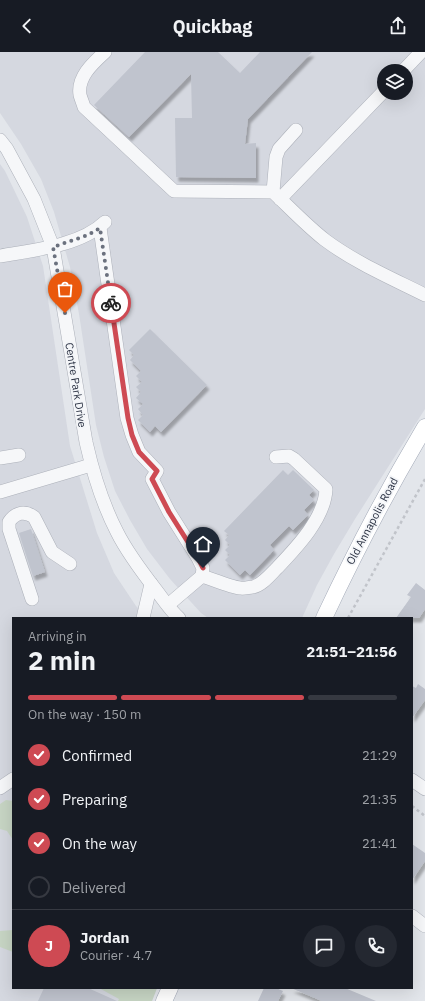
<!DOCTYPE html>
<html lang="en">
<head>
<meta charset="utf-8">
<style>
  body { margin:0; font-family:"IBM Plex Sans",sans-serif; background:#242831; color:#f1f3f6; height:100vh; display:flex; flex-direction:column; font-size:15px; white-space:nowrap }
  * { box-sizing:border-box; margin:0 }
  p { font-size:13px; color:#9ea1a6 }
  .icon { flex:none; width:22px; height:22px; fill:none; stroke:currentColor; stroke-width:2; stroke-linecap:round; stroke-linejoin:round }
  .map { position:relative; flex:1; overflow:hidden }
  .sheet { position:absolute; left:12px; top:565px; width:401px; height:372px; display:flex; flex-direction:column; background:#171b24; border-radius:0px; box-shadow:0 4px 16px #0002 }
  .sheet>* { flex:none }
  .fabs { position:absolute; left:377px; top:12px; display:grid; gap:8px }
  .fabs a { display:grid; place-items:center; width:36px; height:36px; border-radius:50%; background:#171b24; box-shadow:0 4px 16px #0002; font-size:20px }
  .pin { position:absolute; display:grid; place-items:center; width:34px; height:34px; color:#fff; margin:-41px -17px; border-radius:50% 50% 50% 0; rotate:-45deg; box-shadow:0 0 4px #0007 }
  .pin .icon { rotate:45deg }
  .courier { position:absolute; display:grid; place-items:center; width:40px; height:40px; margin:-20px; border:3px solid #ce4a53; border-radius:50%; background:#fff; color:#222; box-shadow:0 1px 5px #0007 }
  .overview em { font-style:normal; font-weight:700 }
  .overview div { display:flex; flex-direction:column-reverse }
  .overview { display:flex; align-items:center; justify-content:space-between; height:68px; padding:0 16px }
  h1 { font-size:26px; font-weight:700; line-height:30px }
  .bar { display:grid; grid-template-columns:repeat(4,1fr); gap:6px 4px; align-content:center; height:48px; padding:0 16px }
  .bar i { height:5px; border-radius:3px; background:#363941 }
  .bar .active { background:#ce4a53 }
  .bar p { grid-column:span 4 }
  .line { display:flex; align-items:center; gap:10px; padding:0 16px; border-top:1px solid #363941 }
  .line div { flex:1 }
  .round { display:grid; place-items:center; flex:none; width:42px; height:42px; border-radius:21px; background:#242831 }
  ol { padding:0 16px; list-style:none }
  li { display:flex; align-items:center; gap:12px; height:44px }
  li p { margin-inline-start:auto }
  li .icon { padding:4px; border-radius:50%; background:#ce4a53; color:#fff; stroke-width:4 }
  li:last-child { color:#9ea1a6 }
  li i { width:22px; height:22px; border:2px solid #363941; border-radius:50% }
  header { display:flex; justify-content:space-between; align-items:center; height:52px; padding:0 16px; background:#171b24; font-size:18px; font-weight:700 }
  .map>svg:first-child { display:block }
  .built { fill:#d5d8e0; fill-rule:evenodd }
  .green { fill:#c7d5c4 }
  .building { fill:#c0c4ce; filter:url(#shadow) }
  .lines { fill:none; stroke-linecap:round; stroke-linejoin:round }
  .minor-casing { stroke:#acb0b9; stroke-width:14 }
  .major-casing { stroke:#a2a9b7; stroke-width:17 }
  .path { stroke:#c1c4ca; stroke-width:2.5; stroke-dasharray:3 3; stroke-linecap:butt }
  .minor { stroke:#f6f7f9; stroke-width:13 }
  .major { stroke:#fff; stroke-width:16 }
  .done { stroke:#6b717e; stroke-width:4; stroke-dasharray:0 7.2 }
  .route { stroke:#ce4a53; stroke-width:5 }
  .labels { text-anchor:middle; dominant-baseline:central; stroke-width:3.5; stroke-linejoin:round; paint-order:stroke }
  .street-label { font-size:11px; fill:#2b3243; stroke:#f3f5f8 }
</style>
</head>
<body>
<header><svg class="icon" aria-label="back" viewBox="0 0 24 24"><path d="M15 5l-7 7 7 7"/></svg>Quickbag<svg class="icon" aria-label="share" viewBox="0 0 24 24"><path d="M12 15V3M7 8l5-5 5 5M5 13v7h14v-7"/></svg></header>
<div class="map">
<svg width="425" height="949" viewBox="0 0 425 949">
  <defs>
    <filter id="shadow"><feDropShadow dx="2.5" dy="4.5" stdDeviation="1" flood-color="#0004"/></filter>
  </defs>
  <rect width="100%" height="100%" fill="#e3e6eb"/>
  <g class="built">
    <path d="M0 0H425V357L355 467 334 502 317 533 302 566H208L201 561 170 527 147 497 130 468 115 439 104 405 96 373 79 262 70 215 54 160 41 127 21 92 0 61ZM384 19H406V41H384Z"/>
    <polygon points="0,112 5,119 27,165 43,214 70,394 97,481 114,521 136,554 148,566 13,566 13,936 157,936 152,949 0,949"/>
  </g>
  <g class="green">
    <polygon points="6,748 13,749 13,788 7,779 0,777 0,752"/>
    <polygon points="13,878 13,900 0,895 0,879"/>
    <polygon points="99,936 157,936 152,949 118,949 119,947"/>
  </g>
  <g class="building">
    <polygon points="145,0 218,0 240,21 260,0 312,0 248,67 245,92 256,91 256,126 176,125 175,66 192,66 191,22 129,85 94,53"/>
    <polygon points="150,277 207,333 161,380 155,374 150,380 138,368 143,363 138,357 143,352 136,346 141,340 136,335 142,330 136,324 141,319 130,308 134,303 129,298"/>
    <polygon points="283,418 288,423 293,418 314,438 309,443 314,448 304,458 308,463 293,478 289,474 270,493 274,498 250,523 245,518 240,523 225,508 230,503 225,498 230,493 225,488 229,483 224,479"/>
    <polygon points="31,477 45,520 33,524 19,481"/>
    <polygon points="416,531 425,538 425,557 419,566 396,566 411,545 407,543"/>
    <polygon points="418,632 425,637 425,648 412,666 412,634 416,636"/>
    <polygon points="412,792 425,801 425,809 412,828"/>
    <polygon points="44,936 88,936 117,949 38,949"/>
    <polygon points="264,936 276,936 283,939 278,949 258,949"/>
    <polygon points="291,936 345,936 376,949 322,949"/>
  </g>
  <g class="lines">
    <defs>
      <g id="minor">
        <path d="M105 0C93 11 77 25 80 43 81 47 83 51 84 55L174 139 273 140C290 156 307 174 325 188 356 211 391 226 425 243"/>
        <polyline points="403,19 421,0"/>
        <path d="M0 88 7 97 34 147 53 195 86 390C93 421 102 451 117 480 127 500 142 520 156 538 163 547 170 558 179 566"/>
        <polyline points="273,140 276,105 279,97 296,78"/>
        <polyline points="280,147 384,39"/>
        <polyline points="100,176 127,366 132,383 139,400 157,419 152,427 169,460 198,506 203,516 202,524 168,553"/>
        <path d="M0 204C34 198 80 194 105 170"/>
        <polyline points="0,406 19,403"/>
        <polyline points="0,440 91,413"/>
        <path d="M202 524C212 527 231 535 240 536 244 537 249 535 253 535 262 533 270 523 277 516 296 496 325 466 326 437L294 407 289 404 276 405"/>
        <path d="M32 547 9 477V470C15 461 24 458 34 465L52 500 70 512"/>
        <polyline points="143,566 151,532"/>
        <polyline points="412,728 425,737"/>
        <polyline points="0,736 13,727"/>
        <polyline points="412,864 425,874"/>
      </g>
      <g id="major">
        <path d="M324 566C355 500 388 437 425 375"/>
        <polyline points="164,949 170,936"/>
      </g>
    </defs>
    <use href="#minor" class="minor-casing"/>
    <use href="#major" class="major-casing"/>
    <g class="path">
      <polyline points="348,566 425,427"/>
      <polyline points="412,754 425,764"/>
    </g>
    <use href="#minor" class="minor"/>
    <use href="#major" class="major"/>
  </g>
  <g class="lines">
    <polyline class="done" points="65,261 53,195 88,183 100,176 111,251"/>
    <polyline class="route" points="111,251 128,366 132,383 139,400 157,419 152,427 169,460 198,506 203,516"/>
  </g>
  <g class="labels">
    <g class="street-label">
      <text transform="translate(76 333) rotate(81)">Centre Park Drive</text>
      <text transform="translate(372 469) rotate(-62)">Old Annapolis Road</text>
    </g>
  </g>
</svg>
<div class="fabs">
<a><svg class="icon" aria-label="layers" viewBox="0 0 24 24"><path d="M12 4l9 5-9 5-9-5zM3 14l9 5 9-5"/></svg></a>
</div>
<div class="pin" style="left:65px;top:261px;background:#ea580c"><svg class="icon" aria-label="bag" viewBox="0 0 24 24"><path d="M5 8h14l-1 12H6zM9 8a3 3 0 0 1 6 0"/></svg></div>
<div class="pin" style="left:203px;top:516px;background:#1f2937"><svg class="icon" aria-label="home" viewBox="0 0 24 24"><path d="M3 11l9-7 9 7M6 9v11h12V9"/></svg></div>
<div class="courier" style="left:111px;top:251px"><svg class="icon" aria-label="bike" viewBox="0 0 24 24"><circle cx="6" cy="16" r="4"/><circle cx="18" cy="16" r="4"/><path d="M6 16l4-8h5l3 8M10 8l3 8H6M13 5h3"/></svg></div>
<section class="sheet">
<div class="overview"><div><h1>2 min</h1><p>Arriving in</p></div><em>21:51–21:56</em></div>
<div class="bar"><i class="active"></i><i class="active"></i><i class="active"></i><i></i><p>On the way · 150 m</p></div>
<ol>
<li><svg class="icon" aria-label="check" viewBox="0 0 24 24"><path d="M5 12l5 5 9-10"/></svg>Confirmed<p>21:29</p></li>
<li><svg class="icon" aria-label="check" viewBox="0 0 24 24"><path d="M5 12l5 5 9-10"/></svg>Preparing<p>21:35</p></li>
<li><svg class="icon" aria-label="check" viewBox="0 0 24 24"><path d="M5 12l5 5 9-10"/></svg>On the way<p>21:41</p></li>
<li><i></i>Delivered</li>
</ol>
<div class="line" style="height:72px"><b class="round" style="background:#ce4a53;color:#fff">J</b><div><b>Jordan</b><p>Courier · 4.7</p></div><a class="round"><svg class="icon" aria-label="chat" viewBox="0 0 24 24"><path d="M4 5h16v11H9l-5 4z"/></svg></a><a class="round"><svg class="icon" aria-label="phone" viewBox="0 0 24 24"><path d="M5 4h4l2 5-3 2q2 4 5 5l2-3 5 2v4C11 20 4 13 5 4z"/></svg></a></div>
</section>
</div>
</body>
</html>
